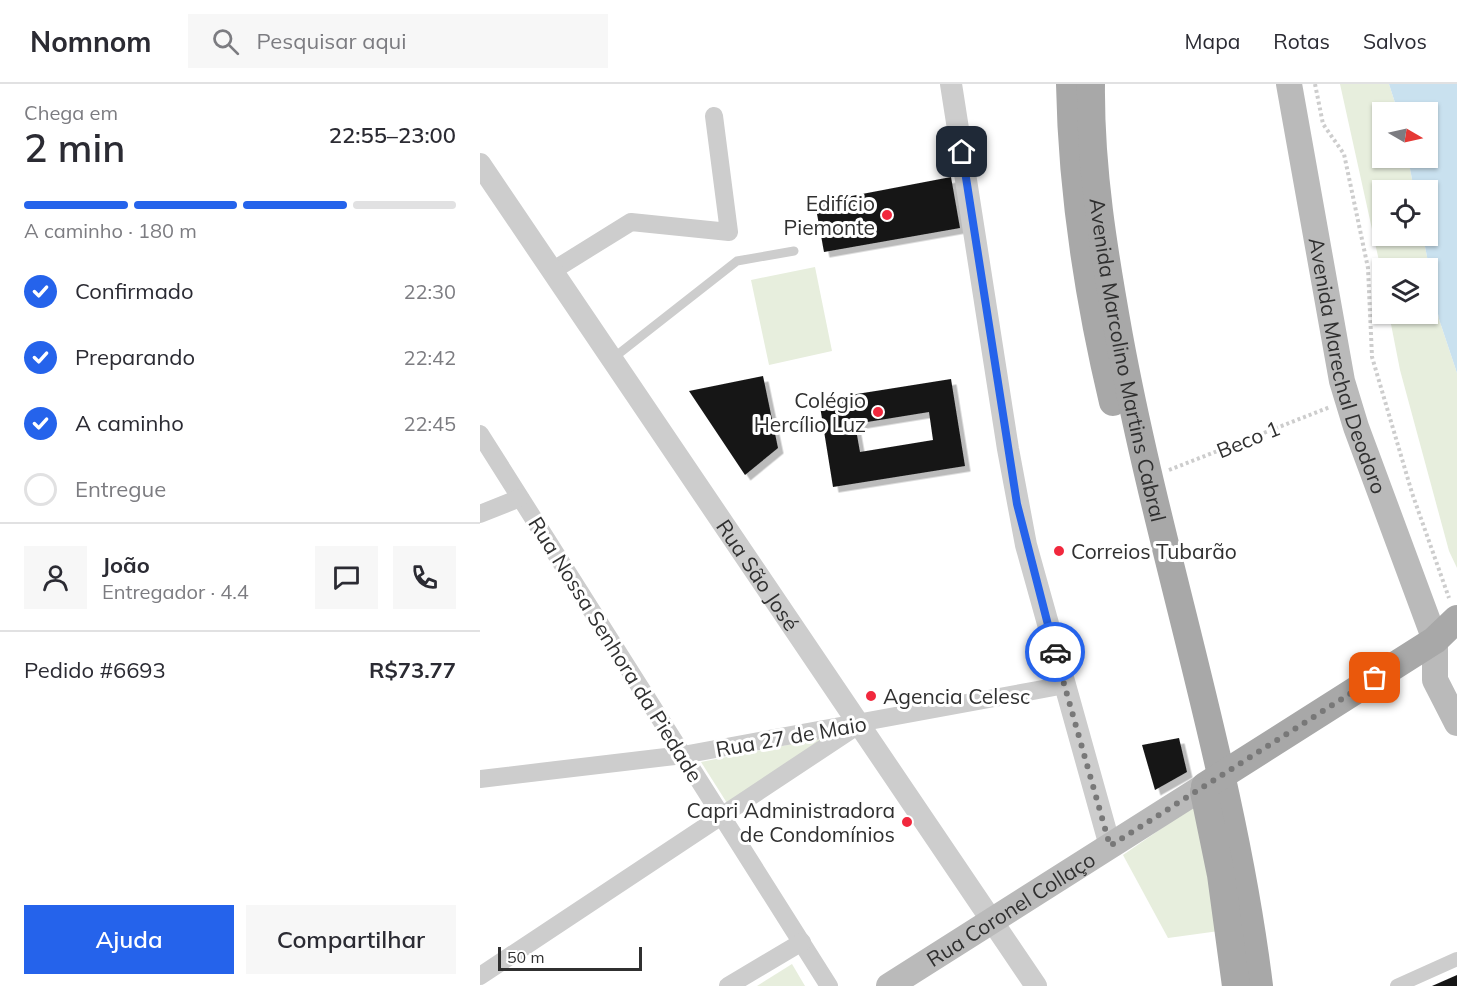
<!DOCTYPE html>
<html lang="pt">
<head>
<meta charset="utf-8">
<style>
  body { margin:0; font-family:Mulish,sans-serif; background:#f7f7f7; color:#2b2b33; height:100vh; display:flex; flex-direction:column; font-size:22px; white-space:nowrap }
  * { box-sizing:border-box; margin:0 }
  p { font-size:20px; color:#7c7c81 }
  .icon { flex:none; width:33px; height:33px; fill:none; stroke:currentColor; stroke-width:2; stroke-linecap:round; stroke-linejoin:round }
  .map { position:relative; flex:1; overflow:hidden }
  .side { display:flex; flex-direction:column; background:#fff; width:480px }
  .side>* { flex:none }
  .needle { width:39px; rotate:99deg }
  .tools { position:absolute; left:892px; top:18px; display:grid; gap:12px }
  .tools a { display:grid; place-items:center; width:66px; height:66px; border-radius:0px; background:#fff; box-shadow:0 2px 4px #0004; font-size:30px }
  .scale { position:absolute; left:18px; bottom:15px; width:144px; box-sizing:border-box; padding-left:6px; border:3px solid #303030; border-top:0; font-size:16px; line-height:21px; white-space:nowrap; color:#303030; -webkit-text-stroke:4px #fff; paint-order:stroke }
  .pin { position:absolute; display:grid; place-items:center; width:51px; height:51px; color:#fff; margin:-26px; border-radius:12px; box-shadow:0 3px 9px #0006 }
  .courier { position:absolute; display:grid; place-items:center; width:60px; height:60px; margin:-30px; border:4px solid #2563eb; border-radius:50%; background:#fff; color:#222; box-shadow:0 2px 8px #0007 }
  .summary em { font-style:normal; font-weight:600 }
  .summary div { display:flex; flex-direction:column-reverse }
  .summary { display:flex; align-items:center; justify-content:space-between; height:102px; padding:0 24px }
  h1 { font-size:39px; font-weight:600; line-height:45px }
  .bar { display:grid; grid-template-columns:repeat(4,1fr); gap:9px 6px; align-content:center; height:72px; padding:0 24px }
  .bar i { height:8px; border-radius:4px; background:#e1e1e2 }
  .bar .selected { background:#2563eb }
  .bar p { grid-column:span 4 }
  .line { display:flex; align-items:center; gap:15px; padding:0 24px; border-top:2px solid #e1e1e2 }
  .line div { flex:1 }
  .round { display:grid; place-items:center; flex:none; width:63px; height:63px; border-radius:0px; background:#f7f7f7 }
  ol { padding:0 24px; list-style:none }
  li { display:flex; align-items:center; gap:18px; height:66px }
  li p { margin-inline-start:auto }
  li .icon { padding:6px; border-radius:50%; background:#2563eb; color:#fff; stroke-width:4 }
  li:last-child { color:#7c7c81 }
  li i { width:33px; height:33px; border:3px solid #e1e1e2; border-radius:50% }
  .button { display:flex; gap:12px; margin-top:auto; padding:12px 24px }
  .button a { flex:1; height:69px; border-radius:0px; background:#2563eb; color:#fff; font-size:24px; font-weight:600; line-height:69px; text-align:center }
  .button a+a { background:#f7f7f7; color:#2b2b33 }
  header { display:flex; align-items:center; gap:36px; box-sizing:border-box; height:84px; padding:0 30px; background:#fff; border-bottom:2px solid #e1e1e2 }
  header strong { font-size:28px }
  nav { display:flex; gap:33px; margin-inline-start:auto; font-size:21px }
  .search { width:420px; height:54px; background:#f7f7f7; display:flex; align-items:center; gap:15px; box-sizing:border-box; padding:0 21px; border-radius:0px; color:#7c7c81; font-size:22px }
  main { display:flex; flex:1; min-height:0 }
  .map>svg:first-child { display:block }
  .green { fill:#e7eedd }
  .water { fill:#c9e1ef }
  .building { fill:#171717; fill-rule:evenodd; filter:url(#shadow) }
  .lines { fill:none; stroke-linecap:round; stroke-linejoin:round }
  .path { stroke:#cdcdcd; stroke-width:4; stroke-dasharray:3 3; stroke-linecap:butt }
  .service { stroke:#cdcdcd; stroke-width:9 }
  .pedestrian { stroke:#cdcdcd; stroke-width:14 }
  .minor { stroke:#cdcdcd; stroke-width:18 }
  .tertiary { stroke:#cdcdcd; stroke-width:22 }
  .secondary { stroke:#bababa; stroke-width:26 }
  .primary { stroke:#a8a8a8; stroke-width:28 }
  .done { stroke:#787878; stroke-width:6; stroke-dasharray:0 10.8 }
  .route { stroke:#2563eb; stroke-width:8 }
  .poi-dot { fill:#f1283d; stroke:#fff; stroke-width:2 }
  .labels { text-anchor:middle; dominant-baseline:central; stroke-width:6; stroke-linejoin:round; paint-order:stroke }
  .poi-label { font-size:21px; fill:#303030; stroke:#fff; text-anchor:end }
  .street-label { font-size:21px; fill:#303030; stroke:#fff }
</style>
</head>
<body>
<header>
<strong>Nomnom</strong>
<div class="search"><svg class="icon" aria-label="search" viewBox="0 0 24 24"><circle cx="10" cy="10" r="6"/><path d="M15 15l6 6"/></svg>Pesquisar aqui</div>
<nav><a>Mapa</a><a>Rotas</a><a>Salvos</a></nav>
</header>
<main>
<section class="side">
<div class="summary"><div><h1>2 min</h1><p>Chega em</p></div><em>22:55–23:00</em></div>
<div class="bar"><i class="selected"></i><i class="selected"></i><i class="selected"></i><i></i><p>A caminho · 180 m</p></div>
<ol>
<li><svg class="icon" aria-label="check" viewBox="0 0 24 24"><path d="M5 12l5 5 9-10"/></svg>Confirmado<p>22:30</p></li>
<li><svg class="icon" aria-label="check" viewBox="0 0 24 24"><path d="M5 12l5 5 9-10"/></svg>Preparando<p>22:42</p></li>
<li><svg class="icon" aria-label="check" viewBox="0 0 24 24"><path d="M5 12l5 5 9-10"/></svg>A caminho<p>22:45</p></li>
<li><i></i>Entregue</li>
</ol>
<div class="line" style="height:108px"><a class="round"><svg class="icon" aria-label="person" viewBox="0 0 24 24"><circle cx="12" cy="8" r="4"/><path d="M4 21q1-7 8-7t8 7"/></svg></a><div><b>João</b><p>Entregador · 4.4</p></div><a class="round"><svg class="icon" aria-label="chat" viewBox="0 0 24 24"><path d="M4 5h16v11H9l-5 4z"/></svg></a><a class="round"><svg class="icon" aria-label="phone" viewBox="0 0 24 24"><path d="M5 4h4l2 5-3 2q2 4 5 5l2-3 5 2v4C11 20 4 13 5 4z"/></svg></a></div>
<div class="line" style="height:78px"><div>Pedido #6693</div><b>R$73.77</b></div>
<div class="button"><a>Ajuda</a><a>Compartilhar</a></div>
</section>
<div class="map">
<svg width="977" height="902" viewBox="0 0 977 902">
  <defs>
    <filter id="shadow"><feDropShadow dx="5.5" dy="5.5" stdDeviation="0" flood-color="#0004"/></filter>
  </defs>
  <rect width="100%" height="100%" fill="#fff"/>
  <g class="green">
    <polygon points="860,0 909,0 918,28 903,28 903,74 928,74 934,106 903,106 903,152 943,152 959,235 977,289 977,484 969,467 920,286 909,230 948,230 948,184 903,184 903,195"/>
    <polygon points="335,183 352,267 289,281 271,196"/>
    <polygon points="347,653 247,719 221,678"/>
    <polygon points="714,722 739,847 688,854 643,771"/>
    <polygon points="312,880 325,902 277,902"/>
  </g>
  <polygon class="water" points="909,0 977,0 977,289 959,235 943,152 948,152 948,106 934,106 928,74 948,74 948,28 918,28"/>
  <g class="building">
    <polygon points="471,93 480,144 344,168 335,119"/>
    <polygon points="283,292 298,364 265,391 209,307"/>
    <path d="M471 295 485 382 353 403 339 316ZM449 328 453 356 380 368 375 340Z"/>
    <polygon points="699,654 707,688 675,706 662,661"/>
    <polygon points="977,891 977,902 952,902"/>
  </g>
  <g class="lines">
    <g class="path">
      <polyline points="835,0 843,40 864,70 888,184 892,273 932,409 969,514"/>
      <polyline points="689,386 850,323"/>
    </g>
    <polyline class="service" points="132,275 257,177 314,167"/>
    <polyline class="pedestrian" points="917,902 977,875"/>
    <g class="minor">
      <polyline points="72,187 151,138 249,148 234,32"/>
      <polyline points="0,350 349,902"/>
      <polyline points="0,430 40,414"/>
      <polyline points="0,695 203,671 585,601"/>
      <polyline points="0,892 374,644"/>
      <polyline points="248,902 322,858"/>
    </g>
    <g class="tertiary">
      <polyline points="471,0 528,365 546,461 630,762"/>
      <path id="s1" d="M0 80 556 902"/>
    </g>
    <g class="secondary">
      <path id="s2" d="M809 0 862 297 876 343 955 556V596L977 639"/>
      <path id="s3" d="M409 902 723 703"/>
    </g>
    <g class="primary">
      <path d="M590 0C592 108 608 213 633 318"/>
      <path id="s4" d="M611 0C610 85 624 169 639 252 679 470 752 682 779 902"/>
      <polyline points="725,702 955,556 977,535"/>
      <polyline points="724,708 741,791 756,902"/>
    </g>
  </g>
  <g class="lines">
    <polyline class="done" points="575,568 630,762 895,594"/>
    <polyline class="route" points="482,68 537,420 575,568"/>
  </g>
  <g class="poi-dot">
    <circle cx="407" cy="131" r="6"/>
    <circle cx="398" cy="328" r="6"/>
    <circle cx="579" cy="467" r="6"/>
    <circle cx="391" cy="612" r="6"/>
    <circle cx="427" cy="738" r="6"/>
  </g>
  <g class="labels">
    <g class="poi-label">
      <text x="395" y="119">Edifício<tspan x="395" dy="24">Piemonte</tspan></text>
      <text x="386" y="316">Colégio<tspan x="386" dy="24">Hercílio Luz</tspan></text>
      <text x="591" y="467" text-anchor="start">Correios Tubarão</text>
      <text x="403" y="612" text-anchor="start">Agencia Celesc</text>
      <text x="415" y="726">Capri Administradora<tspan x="415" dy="24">de Condomínios</tspan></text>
    </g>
    <g class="street-label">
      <text stroke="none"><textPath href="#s4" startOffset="279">Avenida Marcolino Martins Cabral</textPath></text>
      <text stroke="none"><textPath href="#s2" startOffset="288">Avenida Marechal Deodoro</textPath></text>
      <text transform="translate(768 355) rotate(-22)">Beco 1</text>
      <text stroke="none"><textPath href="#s1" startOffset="496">Rua São José</textPath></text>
      <text transform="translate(136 565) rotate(58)">Rua Nossa Senhora da Piedade</text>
      <text transform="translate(311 652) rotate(-10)">Rua 27 de Maio</text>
      <text stroke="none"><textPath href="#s3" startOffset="144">Rua Coronel Collaço</textPath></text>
    </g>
  </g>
</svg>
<div class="tools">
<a><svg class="needle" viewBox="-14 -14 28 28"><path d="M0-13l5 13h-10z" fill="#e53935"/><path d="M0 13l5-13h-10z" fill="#7c7c81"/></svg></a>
<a><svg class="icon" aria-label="locate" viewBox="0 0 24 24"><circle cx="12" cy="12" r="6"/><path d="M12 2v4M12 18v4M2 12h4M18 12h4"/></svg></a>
<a><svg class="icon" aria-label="layers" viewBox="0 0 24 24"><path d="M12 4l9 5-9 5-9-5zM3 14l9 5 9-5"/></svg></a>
</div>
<div class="scale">50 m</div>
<div class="pin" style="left:895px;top:594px;background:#ea580c"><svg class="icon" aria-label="bag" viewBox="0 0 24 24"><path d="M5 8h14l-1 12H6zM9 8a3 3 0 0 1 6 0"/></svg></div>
<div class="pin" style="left:482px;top:68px;background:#1f2937"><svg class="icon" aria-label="home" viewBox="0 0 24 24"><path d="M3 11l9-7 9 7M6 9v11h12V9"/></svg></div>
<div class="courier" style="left:575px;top:568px"><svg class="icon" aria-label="car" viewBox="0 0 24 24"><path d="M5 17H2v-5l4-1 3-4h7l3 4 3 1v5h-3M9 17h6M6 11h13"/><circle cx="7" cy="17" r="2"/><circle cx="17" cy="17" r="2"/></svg></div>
</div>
</main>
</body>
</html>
